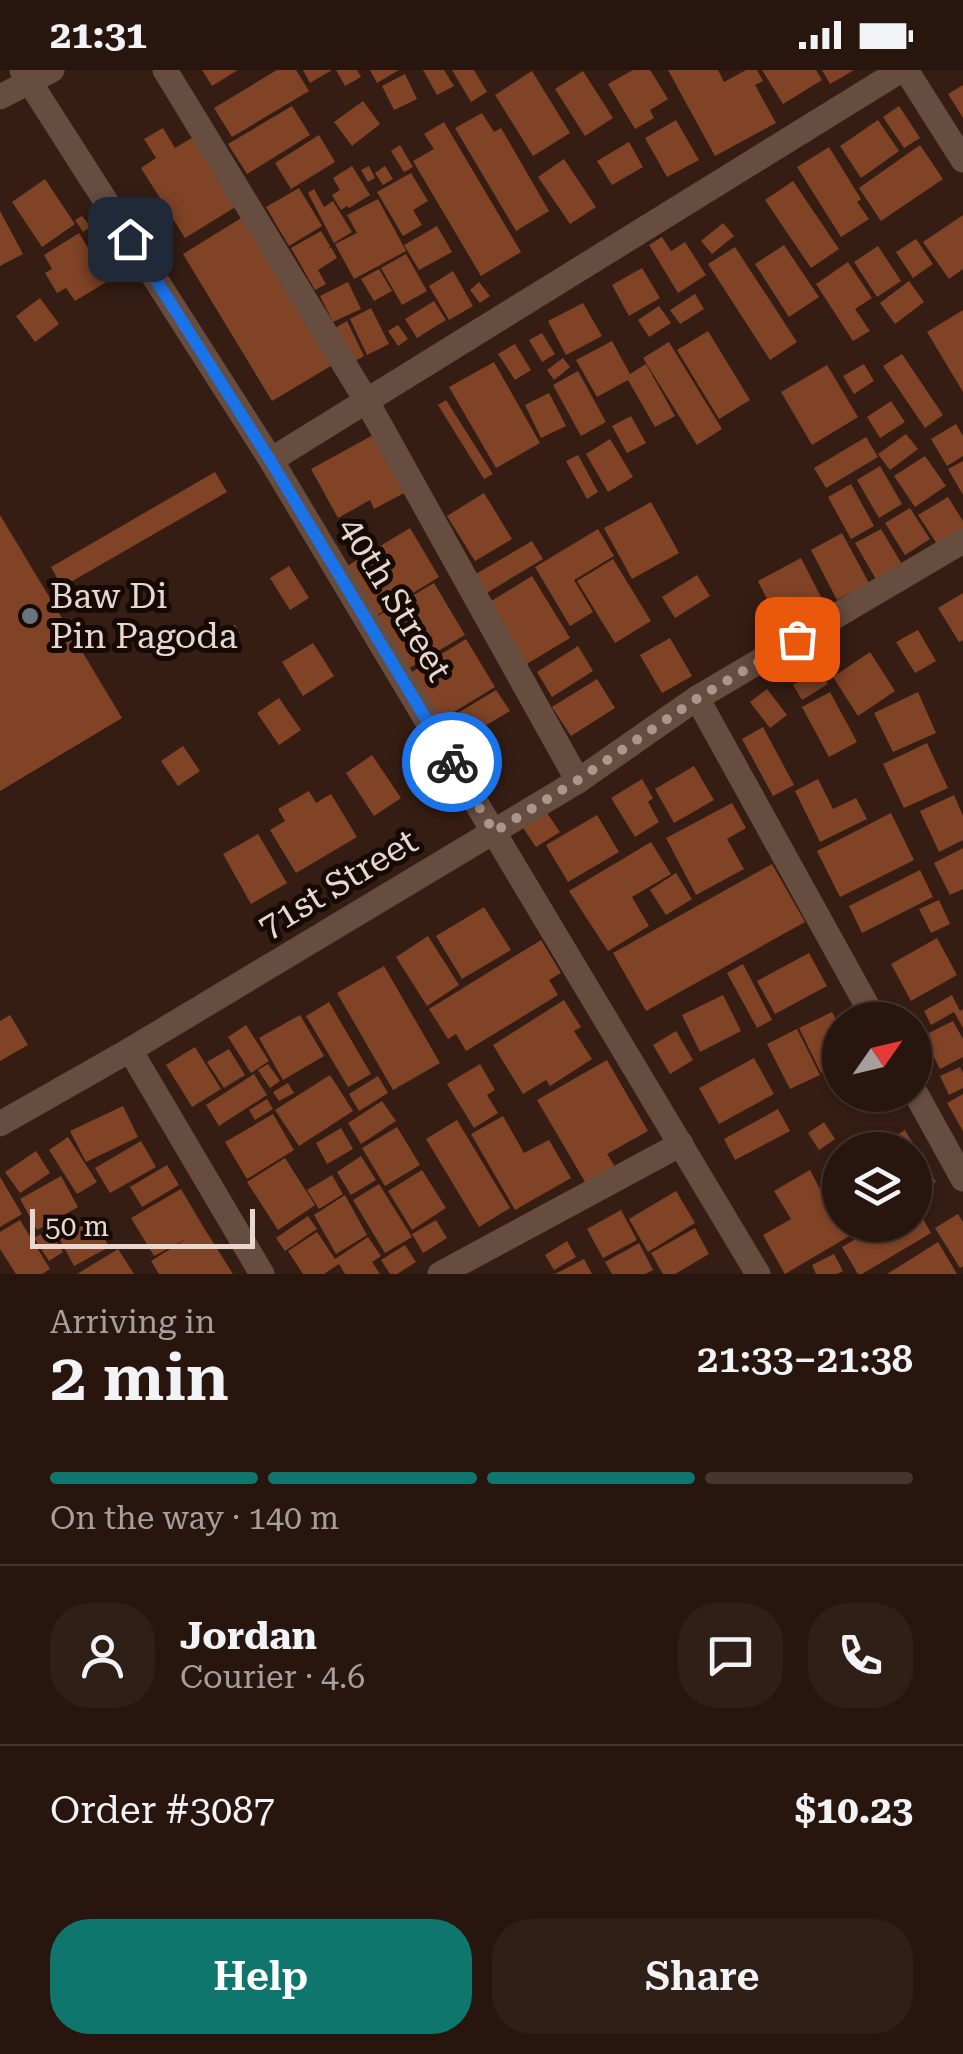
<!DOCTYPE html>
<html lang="en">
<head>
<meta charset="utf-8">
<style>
  body { margin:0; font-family:"Roboto Serif",serif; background:#301f17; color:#f1f3f6; height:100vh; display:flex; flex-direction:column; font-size:38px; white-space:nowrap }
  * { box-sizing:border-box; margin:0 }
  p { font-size:32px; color:#a59f9e }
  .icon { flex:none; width:55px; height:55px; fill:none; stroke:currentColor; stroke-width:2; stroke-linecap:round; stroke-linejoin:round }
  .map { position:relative; height:1204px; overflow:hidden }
  .sheet { display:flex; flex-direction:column; background:#28160e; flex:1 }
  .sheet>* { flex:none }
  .needle { width:65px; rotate:56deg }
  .controls { position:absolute; left:822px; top:932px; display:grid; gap:20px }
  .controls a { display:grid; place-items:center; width:110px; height:110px; border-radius:50%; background:#28160e; box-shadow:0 2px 8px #0004,0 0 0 2px #44352e; font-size:50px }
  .scale { position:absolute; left:30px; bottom:25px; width:225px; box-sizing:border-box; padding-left:10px; border:5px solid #e7d7cf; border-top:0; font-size:28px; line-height:35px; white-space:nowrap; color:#e7d7cf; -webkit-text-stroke:8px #150a06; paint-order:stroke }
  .pin { position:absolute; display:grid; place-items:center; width:85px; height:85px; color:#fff; margin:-42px; border-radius:20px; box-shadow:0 5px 15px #0006 }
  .courier { position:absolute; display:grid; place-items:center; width:100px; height:100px; margin:-50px; border:8px solid #1a73e8; border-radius:50%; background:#fff; color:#222; box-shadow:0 2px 12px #0007 }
  .headline em { font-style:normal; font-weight:600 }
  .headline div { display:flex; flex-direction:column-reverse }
  .headline { display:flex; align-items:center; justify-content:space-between; height:170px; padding:0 50px }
  h1 { font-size:65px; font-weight:600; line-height:75px }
  .bar { display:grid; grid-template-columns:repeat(4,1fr); gap:15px 10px; align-content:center; height:120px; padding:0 50px }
  .bar i { height:12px; border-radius:8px; background:#44352e }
  .bar .on { background:#0f766e }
  .bar p { grid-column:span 4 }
  .line { display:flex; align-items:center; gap:25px; padding:0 50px; border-top:2px solid #44352e }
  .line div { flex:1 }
  .round { display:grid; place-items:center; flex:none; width:105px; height:105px; border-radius:40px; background:#301f17 }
  .primary-button { display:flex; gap:20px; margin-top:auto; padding:20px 50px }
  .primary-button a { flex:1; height:115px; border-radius:40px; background:#0f766e; color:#fff; font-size:40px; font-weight:600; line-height:115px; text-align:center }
  .primary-button a+a { background:#301f17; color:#f1f3f6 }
  .status { display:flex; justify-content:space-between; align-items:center; height:70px; padding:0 50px; background:#28160e; direction:ltr }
  .status svg { height:28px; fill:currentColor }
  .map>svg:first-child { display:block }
  .building { fill:#804326 }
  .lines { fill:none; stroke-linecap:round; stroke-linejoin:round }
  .minor { stroke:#674c40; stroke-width:25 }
  .done { stroke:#a9968d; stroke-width:10; stroke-dasharray:0 18 }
  .route { stroke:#1a73e8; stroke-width:12 }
  .worship-dot { fill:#6b7280; stroke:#150a06; stroke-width:4 }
  .labels { text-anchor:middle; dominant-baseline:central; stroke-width:10; stroke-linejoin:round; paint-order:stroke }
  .poi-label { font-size:35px; fill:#e7d7cf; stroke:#150a06; text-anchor:start }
  .street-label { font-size:35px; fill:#e7d7cf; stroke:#150a06 }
</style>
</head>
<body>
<div class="status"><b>21:31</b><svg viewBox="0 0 49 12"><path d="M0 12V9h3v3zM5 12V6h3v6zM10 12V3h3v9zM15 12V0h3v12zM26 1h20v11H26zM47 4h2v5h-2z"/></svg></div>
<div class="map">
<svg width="963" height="1204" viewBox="0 0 963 1204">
  <rect width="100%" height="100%" fill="#351d13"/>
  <g class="building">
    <polygon points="202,0 238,0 212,16"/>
    <polygon points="277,0 296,0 309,21 232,67 214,38"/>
    <polygon points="303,0 332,0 310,13"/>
    <polygon points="336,0 357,0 361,7 345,16"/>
    <polygon points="370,0 399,0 377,13"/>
    <polygon points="423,0 444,0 454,16 437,25"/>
    <polygon points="452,0 474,0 487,22 471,32"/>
    <polygon points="633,0 650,0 668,29 650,40 654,48 635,59 608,14"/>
    <polygon points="668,0 718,0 724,12 746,0 757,0 763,11 755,15 776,53 715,86"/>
    <polygon points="762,0 816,0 822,10 783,34"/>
    <polygon points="822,0 854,0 830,14"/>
    <polygon points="532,1 570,63 533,86 495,25"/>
    <polygon points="583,1 613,48 585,66 555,19"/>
    <polygon points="405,4 417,29 394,40 382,16"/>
    <polygon points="963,15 963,48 948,24"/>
    <polygon points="363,31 380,54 352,76 334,52"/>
    <polygon points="292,36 310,65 247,104 228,74"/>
    <polygon points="899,36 920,68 904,78 883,47"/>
    <polygon points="482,43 494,62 501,58 549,141 516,161 455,58"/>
    <polygon points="676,50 699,90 667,107 645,68"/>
    <polygon points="878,50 899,81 861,108 840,76"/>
    <polygon points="444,52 521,182 481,206 413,91 434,79 424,64"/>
    <polygon points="163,58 175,78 200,63 242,133 185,168 141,98 156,88 144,69"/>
    <polygon points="319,65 335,92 291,119 275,93"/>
    <polygon points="629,72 643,97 612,115 597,91"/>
    <polygon points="400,75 413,97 404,102 391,81"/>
    <polygon points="920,75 943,109 881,151 859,118"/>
    <polygon points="829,77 861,129 857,132 869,149 841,167 797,97"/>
    <polygon points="564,89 596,137 570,154 538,107"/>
    <polygon points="352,96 370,125 349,138 347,136 341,140 332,125 340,120 333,108"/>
    <polygon points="369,96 375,108 368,112 361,100"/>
    <polygon points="385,96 393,109 383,115 375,103"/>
    <polygon points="411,103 428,131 413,140 422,155 403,166 377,122"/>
    <polygon points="45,109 75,154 42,177 12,132"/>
    <polygon points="793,111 839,179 811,198 765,130"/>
    <polygon points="299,118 322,156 289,176 266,137"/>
    <polygon points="314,119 324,137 333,131 352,162 334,173 308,123"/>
    <polygon points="378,129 406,181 354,209 335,174 357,163 347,145"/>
    <polygon points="0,141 23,184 0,196"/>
    <polygon points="246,145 336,293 272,331 183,184"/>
    <polygon points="963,145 963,199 949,209 923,172"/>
    <polygon points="82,146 91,157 83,162 75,150"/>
    <polygon points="723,153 734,166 712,184 701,171"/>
    <polygon points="437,156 452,182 419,200 404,175"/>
    <polygon points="321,161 330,176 328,179 331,177 337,188 318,200 326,214 315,220 291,178"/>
    <polygon points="79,163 108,211 75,231 66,218 57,223 45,203 52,199 44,185"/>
    <polygon points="662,167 671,181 685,172 706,205 678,223 649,175"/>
    <polygon points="916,169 933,194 913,208 896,182"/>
    <polygon points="784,175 819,227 789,247 755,194"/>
    <polygon points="878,176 901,211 877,227 854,192"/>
    <polygon points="735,177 797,272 770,290 708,194"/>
    <polygon points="406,184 427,221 402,235 381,198"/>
    <polygon points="848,192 872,228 855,239 870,261 853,271 816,214"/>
    <polygon points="642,198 660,228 629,246 612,215"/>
    <polygon points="379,199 392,221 374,231 361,209"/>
    <polygon points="453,201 473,236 449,250 429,216"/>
    <polygon points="909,211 924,232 895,254 880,233"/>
    <polygon points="348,212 361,239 333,252 320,226"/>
    <polygon points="479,212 490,226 480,233 470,220"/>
    <polygon points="695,224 704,239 680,254 670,240"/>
    <polygon points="40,228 59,254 35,272 16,246"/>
    <polygon points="434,231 446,250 417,268 405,249"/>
    <polygon points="583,233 602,266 566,285 548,251"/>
    <polygon points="659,236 671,253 649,267 638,250"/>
    <polygon points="371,238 389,274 367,285 350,249"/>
    <polygon points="963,240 963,322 927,262"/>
    <polygon points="347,251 364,286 351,293 335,258"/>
    <polygon points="398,255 408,269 398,276 388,261"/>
    <polygon points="708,261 750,330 719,349 677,280"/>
    <polygon points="542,263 555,284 542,292 529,270"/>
    <polygon points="612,271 630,304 646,294 675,346 655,357 628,310 597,327 576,290"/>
    <polygon points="669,272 722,359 697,375 643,288"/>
    <polygon points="515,274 531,300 515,310 498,284"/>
    <polygon points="902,284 943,345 925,358 883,296"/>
    <polygon points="563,288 570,297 554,310 547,300"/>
    <polygon points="494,292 540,373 496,398 449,317"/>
    <polygon points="864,294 874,311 854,324 843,306"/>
    <polygon points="827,295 858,347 812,375 781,322"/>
    <polygon points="578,301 606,352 581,366 553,315"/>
    <polygon points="549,323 566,356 541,368 525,335"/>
    <polygon points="446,330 493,404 484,409 438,335"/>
    <polygon points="891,331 905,352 880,368 867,347"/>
    <polygon points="631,346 646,373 627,383 612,356"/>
    <polygon points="956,354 963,366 963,386 947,396 931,369"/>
    <polygon points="375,364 406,422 374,439 370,430 338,448 311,399"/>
    <polygon points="906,364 918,379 890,400 878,384"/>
    <polygon points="866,367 878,387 826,418 814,398"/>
    <polygon points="610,369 633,407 608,422 586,384"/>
    <polygon points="578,385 598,422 587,429 566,391"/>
    <polygon points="925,386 946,416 915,437 894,406"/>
    <polygon points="963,391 963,425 948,399"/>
    <polygon points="880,396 902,434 879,448 857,410"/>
    <polygon points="215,402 227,422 62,517 51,497"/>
    <polygon points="851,414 874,456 851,469 828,427"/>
    <polygon points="484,423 512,469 475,491 447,446"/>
    <polygon points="948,427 963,451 963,459 937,474 918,445"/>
    <polygon points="651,432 679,483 632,509 604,458"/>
    <polygon points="910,438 930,469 905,485 885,453"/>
    <polygon points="0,445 122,648 0,721"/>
    <polygon points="410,458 439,507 374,547 344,498"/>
    <polygon points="598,459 614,486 574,510 593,542 570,556 535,497"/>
    <polygon points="881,459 903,496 877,511 855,473"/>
    <polygon points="842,463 869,513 837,530 811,480"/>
    <polygon points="532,471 543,489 485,524 474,505"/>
    <polygon points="801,488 821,527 777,549 758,511"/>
    <polygon points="613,489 651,551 615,573 577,511"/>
    <polygon points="289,496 309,528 290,540 270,508"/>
    <polygon points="697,505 710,526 675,548 662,527"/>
    <polygon points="532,506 570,568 525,595 488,533"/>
    <polygon points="434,513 465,565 403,602 371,550"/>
    <polygon points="963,523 963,570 959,572 938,538"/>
    <polygon points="235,555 240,563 226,572 220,563"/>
    <polygon points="918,560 936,591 915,603 896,572"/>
    <polygon points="670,568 692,606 662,623 640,585"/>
    <polygon points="466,569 495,617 436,653 407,605"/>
    <polygon points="313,573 334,606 303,626 282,592"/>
    <polygon points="578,576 593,601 552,627 537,602"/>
    <polygon points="870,582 895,621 858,646 833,607"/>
    <polygon points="819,599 828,614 802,630 793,615"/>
    <polygon points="597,609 615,638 571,666 552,637"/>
    <polygon points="767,619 787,645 770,658 750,632"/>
    <polygon points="496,620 510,641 451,676 438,655"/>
    <polygon points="830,622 857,672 829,687 802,637"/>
    <polygon points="918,622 936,663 893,682 874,643"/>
    <polygon points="279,628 301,660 279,675 257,643"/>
    <polygon points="763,657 794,715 773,726 742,669"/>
    <polygon points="927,673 948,718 904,738 883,694"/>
    <polygon points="183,676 200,701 178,716 161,691"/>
    <polygon points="372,685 401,728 374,746 346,703"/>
    <polygon points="694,696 714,730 674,753 655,719"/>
    <polygon points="642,709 653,728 648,732 659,752 635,767 611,728"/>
    <polygon points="818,709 833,739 856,728 867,749 820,772 795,721"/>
    <polygon points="309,721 316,733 331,724 357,767 296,803 270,760 285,751 278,739"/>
    <polygon points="954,725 963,746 963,770 939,782 920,741"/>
    <polygon points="732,733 746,758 727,769 744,799 696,825 666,768"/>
    <polygon points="545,740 560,762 536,777 521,755"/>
    <polygon points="891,743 914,790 840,827 817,781"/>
    <polygon points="597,745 619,782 568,812 546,775"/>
    <polygon points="258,764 287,813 251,834 223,784"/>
    <polygon points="651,772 671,804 632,827 649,856 608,881 569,821"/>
    <polygon points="963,778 963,819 950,825 934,793"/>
    <polygon points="772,794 805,852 646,941 613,883"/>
    <polygon points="920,800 933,827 862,863 849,836"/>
    <polygon points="676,803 692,829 666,845 650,820"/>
    <polygon points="939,830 950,854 931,863 919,839"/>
    <polygon points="484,837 511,880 462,909 436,866"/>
    <polygon points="428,866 459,915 427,936 396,887"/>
    <polygon points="937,868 957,905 911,931 891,894"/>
    <polygon points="541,870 561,903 549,910 558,925 466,981 456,964 448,969 429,939"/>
    <polygon points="809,883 827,916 775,944 757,911"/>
    <polygon points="743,894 772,950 757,958 727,903"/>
    <polygon points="384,896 440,993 393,1020 337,923"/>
    <polygon points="723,925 741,961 700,982 682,945"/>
    <polygon points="952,925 960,941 963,939 963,958 954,942 931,955 924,941"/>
    <polygon points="564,930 581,957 574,961 592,989 550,1016 546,1010 523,1024 493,975"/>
    <polygon points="329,932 371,1004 348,1017 306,946"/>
    <polygon points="832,942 840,957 840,994 821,1003 799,958"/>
    <polygon points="10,945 28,975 0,991 0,951"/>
    <polygon points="300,945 324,986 283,1010 259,968"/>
    <polygon points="953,951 963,969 963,987 940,999 923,966"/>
    <polygon points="246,955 269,991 251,1003 228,967"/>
    <polygon points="797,959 820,1005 790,1019 767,974"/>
    <polygon points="676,961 693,990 670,1004 653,975"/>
    <polygon points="195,977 221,1019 192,1037 166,995"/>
    <polygon points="229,979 245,1005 224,1018 207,992"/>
    <polygon points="754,988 774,1024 719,1054 699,1018"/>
    <polygon points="607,990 648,1061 607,1084 617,1100 588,1117 537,1030"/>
    <polygon points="268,994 280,1011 270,1018 258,1000"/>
    <polygon points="480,994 495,1020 487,1025 498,1043 474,1058 447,1014"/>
    <polygon points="960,997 963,1003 963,1018 949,1025 940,1006"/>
    <polygon points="254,1004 267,1025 219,1056 206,1035"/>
    <polygon points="330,1005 353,1041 299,1076 275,1040"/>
    <polygon points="378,1006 388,1023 359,1041 349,1024"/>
    <polygon points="288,1013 294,1023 279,1031 273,1022"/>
    <polygon points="963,1024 963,1061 947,1033"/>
    <polygon points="855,1025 892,1025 894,1028 866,1044"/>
    <polygon points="267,1029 273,1039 255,1050 249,1040"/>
    <polygon points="382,1031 396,1051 361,1074 348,1053"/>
    <polygon points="123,1036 138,1067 86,1092 70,1061"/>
    <polygon points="778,1039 790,1061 735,1090 724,1069"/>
    <polygon points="273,1044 294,1080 247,1109 225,1072"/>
    <polygon points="503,1046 524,1083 549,1070 571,1108 515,1140 471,1064"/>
    <polygon points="457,1050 510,1138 479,1157 426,1069"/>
    <polygon points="824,1052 835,1069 819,1080 808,1063"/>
    <polygon points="397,1057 420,1095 385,1116 362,1078"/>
    <polygon points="341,1058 353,1079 327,1094 316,1073"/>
    <polygon points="905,1060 936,1112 915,1125 915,1080 891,1080 886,1072"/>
    <polygon points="68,1067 97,1112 77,1124 49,1080"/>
    <polygon points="141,1071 156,1097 110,1123 95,1098"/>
    <polygon points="36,1081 50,1103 20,1123 5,1102"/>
    <polygon points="361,1086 376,1110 351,1125 337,1102"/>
    <polygon points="285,1088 315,1135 278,1160 247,1112"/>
    <polygon points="167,1095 179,1115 142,1137 130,1117"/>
    <polygon points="422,1100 446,1138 412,1160 388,1121"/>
    <polygon points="810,1100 821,1121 840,1110 840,1155 868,1155 785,1204 763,1165 791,1149 774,1121"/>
    <polygon points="332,1105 343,1124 319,1139 307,1120"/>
    <polygon points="61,1106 78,1137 37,1160 20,1129"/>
    <polygon points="0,1107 22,1144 0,1157"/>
    <polygon points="379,1114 412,1167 385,1183 353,1130"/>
    <polygon points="181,1119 204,1158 233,1204 159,1204 151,1191 188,1168 154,1186 131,1148"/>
    <polygon points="676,1121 695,1153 648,1182 629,1149"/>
    <polygon points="345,1125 367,1165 336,1184 314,1145"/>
    <polygon points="915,1135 931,1163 862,1204 858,1204 842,1177 879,1155 915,1155"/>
    <polygon points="621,1140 637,1170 603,1188 587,1159"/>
    <polygon points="958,1144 963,1152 963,1196 960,1198 935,1158"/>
    <polygon points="308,1146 317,1159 285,1181 276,1168"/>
    <polygon points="94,1149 109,1177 74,1196 59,1168"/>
    <polygon points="20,1150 50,1199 42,1204 16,1204 0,1179 0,1162"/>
    <polygon points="436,1150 447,1168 423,1183 412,1164"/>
    <polygon points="695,1158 709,1184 675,1204 663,1204 651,1183"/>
    <polygon points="49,1159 63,1182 49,1191 34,1168"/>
    <polygon points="317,1162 335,1189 368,1167 381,1186 372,1192 380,1204 345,1204 339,1194 324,1204 303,1204 288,1181"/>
    <polygon points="567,1171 576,1187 554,1200 545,1185"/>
    <polygon points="938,1172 957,1204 887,1204"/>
    <polygon points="639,1173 653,1200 645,1204 612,1204 605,1192"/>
    <polygon points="405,1175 416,1192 397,1204 390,1204 381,1190"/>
    <polygon points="118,1179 134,1204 77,1204"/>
    <polygon points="834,1184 843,1201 837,1204 816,1204 812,1195"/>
    <polygon points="584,1189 592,1204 555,1204"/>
  </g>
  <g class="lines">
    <g class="minor">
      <polyline points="22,0 271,390 758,1204"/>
      <polyline points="165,0 366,330 578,711"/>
      <polyline points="906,0 963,90"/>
      <polyline points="0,27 52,0"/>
      <polyline points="271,390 901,0"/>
      <polyline points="697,628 875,950"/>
      <polyline points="130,980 262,1204"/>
      <polyline points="915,1022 963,1109"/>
      <polyline points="0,1054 130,980 578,711 697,628 963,471"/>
      <polyline points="440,1204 681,1074"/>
    </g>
  </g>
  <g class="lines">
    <polyline class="done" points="452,692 494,762 578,710 698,628 797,569"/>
    <polyline class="route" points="130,169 270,390 452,692"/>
  </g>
  <circle class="worship-dot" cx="30" cy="546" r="10"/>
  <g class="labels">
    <g class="poi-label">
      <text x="50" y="526">Baw Di<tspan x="50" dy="40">Pin Pagoda</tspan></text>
    </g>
    <g class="street-label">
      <text transform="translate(395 529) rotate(59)">40th Street</text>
      <text transform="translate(338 814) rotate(-31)">71st Street</text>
    </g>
  </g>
</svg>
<div class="controls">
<a><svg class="needle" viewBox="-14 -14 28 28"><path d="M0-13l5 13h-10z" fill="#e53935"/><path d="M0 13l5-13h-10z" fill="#a59f9e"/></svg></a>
<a><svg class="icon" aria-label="layers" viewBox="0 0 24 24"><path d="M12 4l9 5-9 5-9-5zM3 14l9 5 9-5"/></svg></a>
</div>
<div class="scale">50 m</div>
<div class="pin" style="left:797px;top:569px;background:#ea580c"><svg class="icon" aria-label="bag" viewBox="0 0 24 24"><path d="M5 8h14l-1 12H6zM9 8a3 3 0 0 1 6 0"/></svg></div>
<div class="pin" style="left:130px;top:169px;background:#1f2937"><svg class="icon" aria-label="home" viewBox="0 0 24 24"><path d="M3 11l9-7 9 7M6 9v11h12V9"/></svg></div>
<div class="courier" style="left:452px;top:692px"><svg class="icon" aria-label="bike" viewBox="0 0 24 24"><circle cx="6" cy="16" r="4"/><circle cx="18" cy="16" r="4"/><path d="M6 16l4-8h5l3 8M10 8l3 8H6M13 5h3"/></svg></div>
</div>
<section class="sheet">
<div class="headline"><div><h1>2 min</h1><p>Arriving in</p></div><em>21:33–21:38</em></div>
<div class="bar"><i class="on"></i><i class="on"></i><i class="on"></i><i></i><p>On the way · 140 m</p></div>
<div class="line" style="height:180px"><a class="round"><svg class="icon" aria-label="person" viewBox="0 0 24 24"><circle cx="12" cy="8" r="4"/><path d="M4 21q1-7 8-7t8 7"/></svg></a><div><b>Jordan</b><p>Courier · 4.6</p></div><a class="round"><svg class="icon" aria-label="chat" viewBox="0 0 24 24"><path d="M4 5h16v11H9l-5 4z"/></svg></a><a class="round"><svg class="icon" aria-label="phone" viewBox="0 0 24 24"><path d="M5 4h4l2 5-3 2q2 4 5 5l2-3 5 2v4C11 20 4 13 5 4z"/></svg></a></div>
<div class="line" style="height:130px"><div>Order #3087</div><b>$10.23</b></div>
<div class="primary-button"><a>Help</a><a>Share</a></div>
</section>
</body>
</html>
